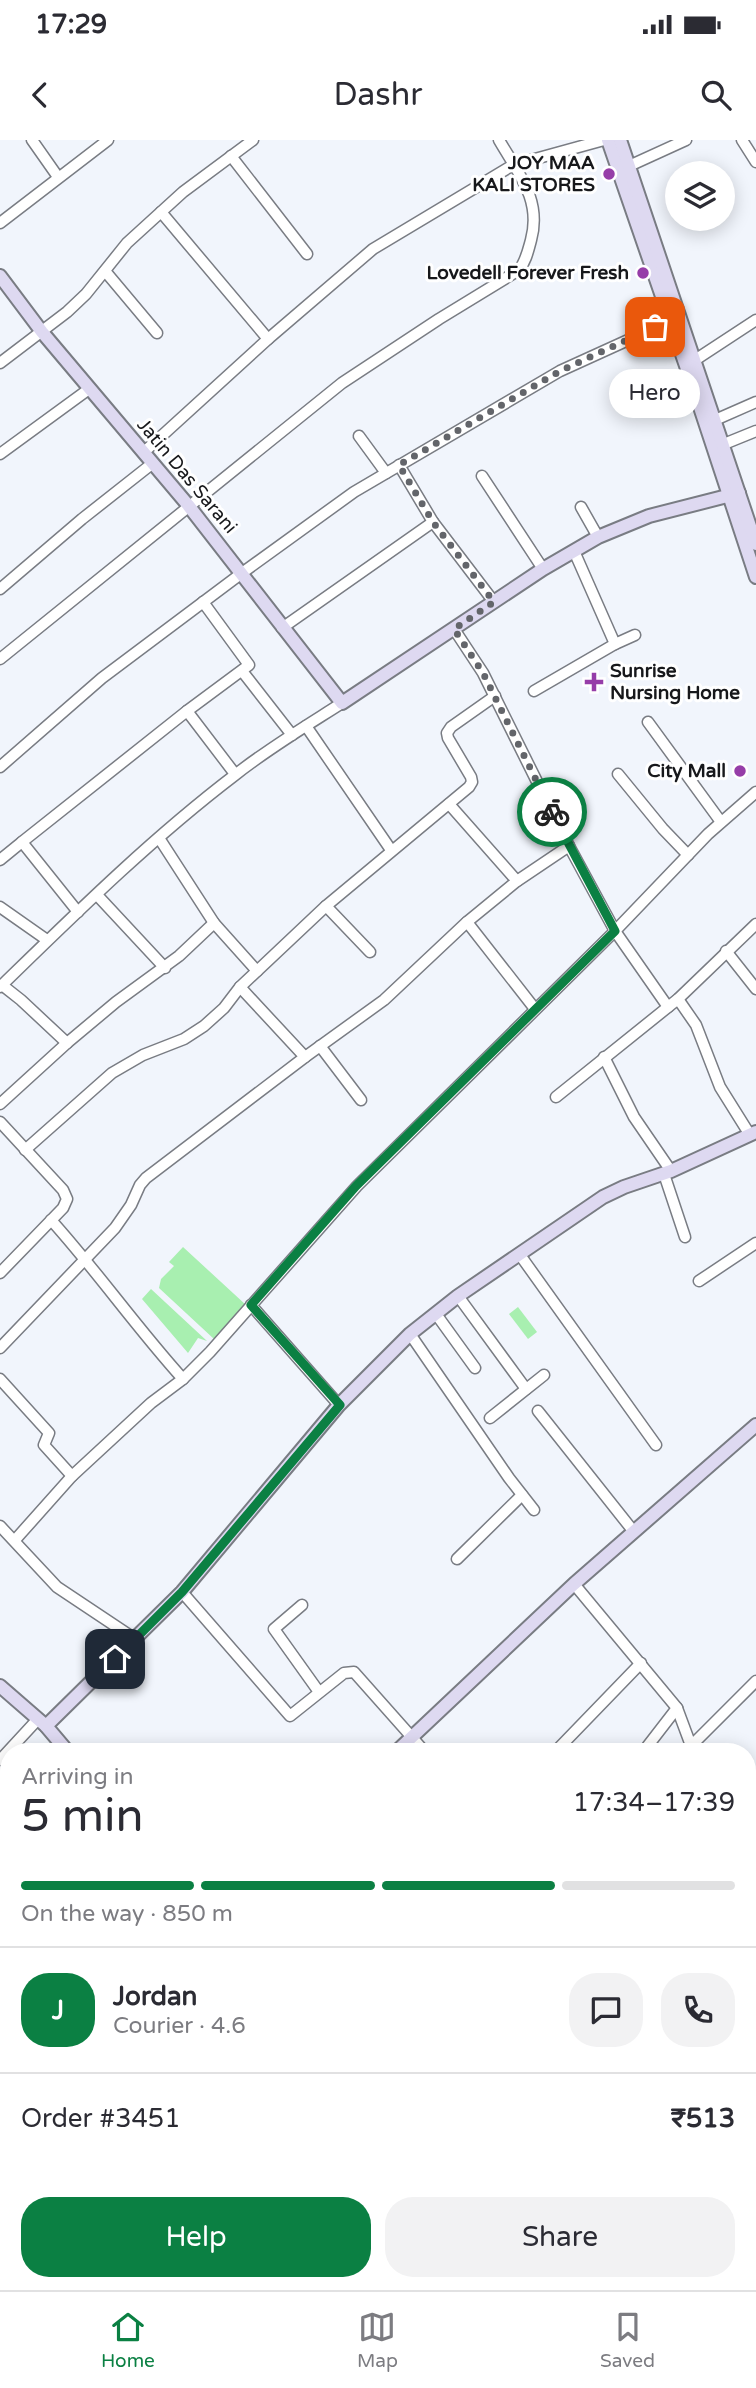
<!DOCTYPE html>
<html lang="en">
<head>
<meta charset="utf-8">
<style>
  body { margin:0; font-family:"Varela Round",sans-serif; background:#f2f2f3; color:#2b2b33; height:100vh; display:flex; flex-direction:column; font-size:26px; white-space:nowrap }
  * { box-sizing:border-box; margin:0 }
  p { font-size:23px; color:#7c7c81 }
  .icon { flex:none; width:38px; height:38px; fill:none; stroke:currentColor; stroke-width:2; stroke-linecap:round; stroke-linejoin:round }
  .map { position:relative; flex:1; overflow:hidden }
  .sheet { position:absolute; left:0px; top:1603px; width:756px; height:548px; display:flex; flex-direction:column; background:#fff; border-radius:28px 28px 0 0; box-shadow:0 4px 18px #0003 }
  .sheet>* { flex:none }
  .tools { position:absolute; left:665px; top:21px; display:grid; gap:14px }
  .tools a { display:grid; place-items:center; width:70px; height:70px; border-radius:50%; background:#fff; box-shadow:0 4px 18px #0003; font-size:35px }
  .pin { position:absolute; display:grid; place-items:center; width:60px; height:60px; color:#fff; margin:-30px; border-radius:14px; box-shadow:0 4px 10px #0006 }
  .courier { position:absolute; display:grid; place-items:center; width:70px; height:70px; margin:-35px; border:5px solid #0b8043; border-radius:50%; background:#fff; color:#222; box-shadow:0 2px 9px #0007 }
  .bubble { position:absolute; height:49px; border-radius:24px; background:#fff; box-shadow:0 4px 18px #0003; font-size:23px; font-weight:600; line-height:49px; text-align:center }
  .head em { font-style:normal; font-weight:600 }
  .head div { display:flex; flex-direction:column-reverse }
  .head { display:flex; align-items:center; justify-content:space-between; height:119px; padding:0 21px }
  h1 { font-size:46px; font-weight:600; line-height:52px }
  .bar { display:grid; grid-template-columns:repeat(4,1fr); gap:10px 7px; align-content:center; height:84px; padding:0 21px }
  .bar i { height:9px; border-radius:5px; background:#e1e1e2 }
  .bar .current { background:#0b8043 }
  .bar p { grid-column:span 4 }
  .line { display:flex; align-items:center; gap:18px; padding:0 21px; border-top:2px solid #e1e1e2 }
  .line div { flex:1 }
  .round { display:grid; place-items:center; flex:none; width:74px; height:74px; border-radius:28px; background:#f2f2f3 }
  .button { display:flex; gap:14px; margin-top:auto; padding:14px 21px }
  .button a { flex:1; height:80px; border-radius:28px; background:#0b8043; color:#fff; font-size:28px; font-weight:600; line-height:80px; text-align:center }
  .button a+a { background:#f2f2f3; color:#2b2b33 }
  .status { display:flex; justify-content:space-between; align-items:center; height:49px; padding:0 35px; background:#fff; direction:ltr }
  .status svg { height:19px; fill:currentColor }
  header { display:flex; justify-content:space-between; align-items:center; height:91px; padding:0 21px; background:#fff; font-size:32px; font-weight:600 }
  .dock { display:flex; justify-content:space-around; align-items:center; height:98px; border-top:2px solid #e1e1e2; background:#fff; font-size:19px; color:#7c7c81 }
  .dock a { display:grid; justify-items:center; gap:4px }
  .dock .current { color:#0b8043 }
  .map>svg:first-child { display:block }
  .green { fill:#a8efb0 }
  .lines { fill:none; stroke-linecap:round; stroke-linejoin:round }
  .street-casing { stroke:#797c83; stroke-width:13 }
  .secondary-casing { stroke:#797c83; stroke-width:16 }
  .street { stroke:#fff; stroke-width:10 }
  .secondary { stroke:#ded9f1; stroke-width:12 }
  .done { stroke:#63656a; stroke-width:7; stroke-dasharray:0 12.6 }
  .route { stroke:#0b8043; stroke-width:9 }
  .poi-dot { fill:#963da8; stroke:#fff; stroke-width:2.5 }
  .labels { text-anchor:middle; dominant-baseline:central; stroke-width:6; stroke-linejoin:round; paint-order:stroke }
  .poi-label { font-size:19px; font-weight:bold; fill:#17181b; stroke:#fff; text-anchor:end }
  .street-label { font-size:19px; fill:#17181b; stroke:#fff }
</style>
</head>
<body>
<div class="status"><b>17:29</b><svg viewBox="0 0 49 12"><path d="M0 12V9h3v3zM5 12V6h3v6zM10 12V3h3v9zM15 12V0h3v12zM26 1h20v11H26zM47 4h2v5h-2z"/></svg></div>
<header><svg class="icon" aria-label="back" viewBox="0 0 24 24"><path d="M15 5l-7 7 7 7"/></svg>Dashr<svg class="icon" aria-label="search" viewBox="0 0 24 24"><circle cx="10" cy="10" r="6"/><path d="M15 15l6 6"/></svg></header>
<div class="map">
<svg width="756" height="2150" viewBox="0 0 756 2150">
  <rect width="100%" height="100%" fill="#f1f5fc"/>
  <g class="green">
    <polygon points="183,1107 246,1165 214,1199 159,1148 161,1139 174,1126 169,1122"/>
    <polygon points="151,1149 207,1201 198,1198 188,1213 142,1159"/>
    <polygon points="518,1167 537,1192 528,1199 509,1174"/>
  </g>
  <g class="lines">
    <defs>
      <g id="street">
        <polyline points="32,0 58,37"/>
        <polyline points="742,0 756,22"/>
        <polyline points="231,16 307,114"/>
        <polyline points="629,26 686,0"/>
        <polyline points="161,72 268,199"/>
        <polyline points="0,83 108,0"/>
        <polyline points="105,131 157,193"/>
        <polyline points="695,220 756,180"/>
        <polyline points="0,223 67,172 86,154 127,103 183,52 253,0"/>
        <polyline points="715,280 756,262"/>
        <polyline points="359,296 386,333"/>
        <polyline points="724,304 756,291"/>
        <polyline points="144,312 268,199 373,109 513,25 604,0"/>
        <polyline points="0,314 89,249"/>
        <polyline points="399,325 433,382 494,462"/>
        <polyline points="482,336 543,429"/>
        <polyline points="581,367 598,397"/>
        <polyline points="0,449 82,379 153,323"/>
        <polyline points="282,488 433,382"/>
        <polyline points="454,489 483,533 569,706 615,791 668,867"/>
        <polyline points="615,504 635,495"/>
        <path d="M0 519 342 243 439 179 519 130C526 121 528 111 531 100 542 60 518 33 499 0"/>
        <polyline points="242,531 292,595"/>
        <polyline points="534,551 615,504 574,411"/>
        <polyline points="187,571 235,634"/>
        <polyline points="648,582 721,682"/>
        <polyline points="306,586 391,710"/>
        <polyline points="0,627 102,538 242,433 354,352 560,231 670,181"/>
        <polyline points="618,634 663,689 688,715"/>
        <polyline points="449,664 517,741"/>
        <polyline points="159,698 214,783 257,831"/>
        <polyline points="0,720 22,702"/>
        <polyline points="97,755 165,828"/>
        <polyline points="326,766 370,812"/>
        <polyline points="0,767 47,800"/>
        <polyline points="78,772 22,702 187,571 249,525 203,462"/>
        <polyline points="467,782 535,869"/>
        <polyline points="726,811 756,849"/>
        <polyline points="2,845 21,860 67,903"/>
        <path d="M0 847C75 774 151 699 235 635 269 608 306 586 342 563"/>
        <polyline points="240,847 305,917"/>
        <polyline points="678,859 696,885 720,947 750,995"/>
        <polyline points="320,906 361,960"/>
        <polyline points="604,917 634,977 671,1031"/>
        <polyline points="556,957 678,859 756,784"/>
        <polyline points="0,964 67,903 116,862 179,816 214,783"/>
        <polyline points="0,982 63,1050 67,1059 63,1068 0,1133"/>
        <polyline points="25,1010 112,933 143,915 184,899 204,886 224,868 240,847 326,766 469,647 472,642 471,637 448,598 447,593 451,587 495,556"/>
        <polyline points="664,1034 685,1097"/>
        <path d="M51 1080C97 1131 136 1187 183 1239"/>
        <polyline points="520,1115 656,1305"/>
        <polyline points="699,1141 756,1103"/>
        <polyline points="458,1156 526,1249"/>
        <polyline points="251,1165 339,1265"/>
        <polyline points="436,1174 475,1228"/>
        <polyline points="410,1194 509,1338 534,1370"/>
        <polyline points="0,1208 115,1088 131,1065 140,1045 146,1038 305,917 384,860 467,782 517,741 569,706"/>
        <polyline points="0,1239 49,1293 44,1305 72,1336"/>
        <polyline points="538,1271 634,1392"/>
        <polyline points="490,1278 544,1235"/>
        <polyline points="0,1386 57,1447 135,1499"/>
        <polyline points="15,1400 72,1336 151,1263 183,1239 210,1212 357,1046 615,791 708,694 756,652"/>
        <polyline points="457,1419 522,1355"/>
        <polyline points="574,1444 677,1568 643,1612"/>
        <polyline points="182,1452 290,1576 344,1533 354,1532 425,1612"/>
        <polyline points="302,1465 274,1489 319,1552"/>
        <polyline points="677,1568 693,1611"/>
        <polyline points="691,1606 756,1541"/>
        <polyline points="555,1612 641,1523"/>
        <polyline points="0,1620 38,1579"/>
        <polyline points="0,1731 9,1723"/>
        <polyline points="0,1768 9,1777"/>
        <polyline points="747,1866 756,1856"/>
        <polyline points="0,1875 9,1885"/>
        <polyline points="0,1906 9,1897"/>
        <polyline points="0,1991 9,1981"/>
        <polyline points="0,2059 9,2067"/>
        <polyline points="41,2142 48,2150"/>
        <polyline points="255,2142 268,2150"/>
        <polyline points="367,2142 374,2150"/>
        <polyline points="335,2150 345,2142"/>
        <polyline points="594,2150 603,2142"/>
      </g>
      <g id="secondary">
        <polyline points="608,0 694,249 756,437"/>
        <polyline points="620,0 756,404"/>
        <polyline points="0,136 42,192 188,365 342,563 543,429 598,397 649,376 739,353"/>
        <polyline points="0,1546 46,1586 68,1612"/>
        <polyline points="46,1586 182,1452 339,1265 410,1194 458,1156 603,1057 624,1047 671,1031 756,992"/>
        <polyline points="396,1612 574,1444 756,1285"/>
        <polyline points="0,2134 9,2123"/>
      </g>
    </defs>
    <use href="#street" class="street-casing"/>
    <use href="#secondary" class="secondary-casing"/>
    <use href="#street" class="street"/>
    <use href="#secondary" class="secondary"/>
  </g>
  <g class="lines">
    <polyline class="done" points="552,672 483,533 454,489 494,462 433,382 399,325 560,231 655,187"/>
    <polyline class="route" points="115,1519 182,1452 340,1265 251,1165 356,1046 615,791 552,672"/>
  </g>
  <g class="poi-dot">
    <circle cx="609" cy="34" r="7"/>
    <circle cx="643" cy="133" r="7"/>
    <path d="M590.5 531.5h7v7h7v7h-7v7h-7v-7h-7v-7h7z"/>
    <circle cx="740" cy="631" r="7"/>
  </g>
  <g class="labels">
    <g class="poi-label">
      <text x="595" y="23">JOY MAA<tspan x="595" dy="22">KALI STORES</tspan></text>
      <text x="629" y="133">Lovedell Forever Fresh</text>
      <text x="610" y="531" text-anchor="start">Sunrise<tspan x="610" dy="22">Nursing Home</tspan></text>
      <text x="726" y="631">City Mall</text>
    </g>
    <g class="street-label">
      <text transform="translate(187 336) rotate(50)">Jatin Das Sarani</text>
    </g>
  </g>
</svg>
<div class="tools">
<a><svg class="icon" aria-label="layers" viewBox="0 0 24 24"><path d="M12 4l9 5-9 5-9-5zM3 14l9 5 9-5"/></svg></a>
</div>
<div class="pin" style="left:655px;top:187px;background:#ea580c"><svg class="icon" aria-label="bag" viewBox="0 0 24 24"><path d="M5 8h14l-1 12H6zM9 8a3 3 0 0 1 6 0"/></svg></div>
<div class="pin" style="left:115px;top:1519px;background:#1f2937"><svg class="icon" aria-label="home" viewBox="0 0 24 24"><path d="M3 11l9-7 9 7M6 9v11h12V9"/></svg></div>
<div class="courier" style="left:552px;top:672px"><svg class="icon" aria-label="bike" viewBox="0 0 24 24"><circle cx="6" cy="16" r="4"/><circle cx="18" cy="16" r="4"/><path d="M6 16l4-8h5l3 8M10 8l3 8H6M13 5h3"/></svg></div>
<div class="bubble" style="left:609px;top:229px;width:91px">Hero</div>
<section class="sheet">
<div class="head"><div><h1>5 min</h1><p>Arriving in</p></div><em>17:34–17:39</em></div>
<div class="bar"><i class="current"></i><i class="current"></i><i class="current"></i><i></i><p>On the way · 850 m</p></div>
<div class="line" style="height:126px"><b class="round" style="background:#0b8043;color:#fff">J</b><div><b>Jordan</b><p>Courier · 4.6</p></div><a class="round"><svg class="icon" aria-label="chat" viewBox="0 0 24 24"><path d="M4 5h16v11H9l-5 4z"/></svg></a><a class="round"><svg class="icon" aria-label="phone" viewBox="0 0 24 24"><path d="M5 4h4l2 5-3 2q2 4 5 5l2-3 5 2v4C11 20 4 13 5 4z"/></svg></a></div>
<div class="line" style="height:91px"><div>Order #3451</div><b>₹513</b></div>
<div class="button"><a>Help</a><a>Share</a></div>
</section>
</div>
<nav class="dock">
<a class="current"><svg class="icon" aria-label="home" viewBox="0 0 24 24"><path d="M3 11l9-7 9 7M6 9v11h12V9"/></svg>Home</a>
<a><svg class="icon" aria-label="map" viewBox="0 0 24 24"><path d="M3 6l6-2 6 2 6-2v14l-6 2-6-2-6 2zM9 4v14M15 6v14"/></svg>Map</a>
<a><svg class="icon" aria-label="saved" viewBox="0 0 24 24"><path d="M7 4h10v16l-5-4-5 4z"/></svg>Saved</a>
</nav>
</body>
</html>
